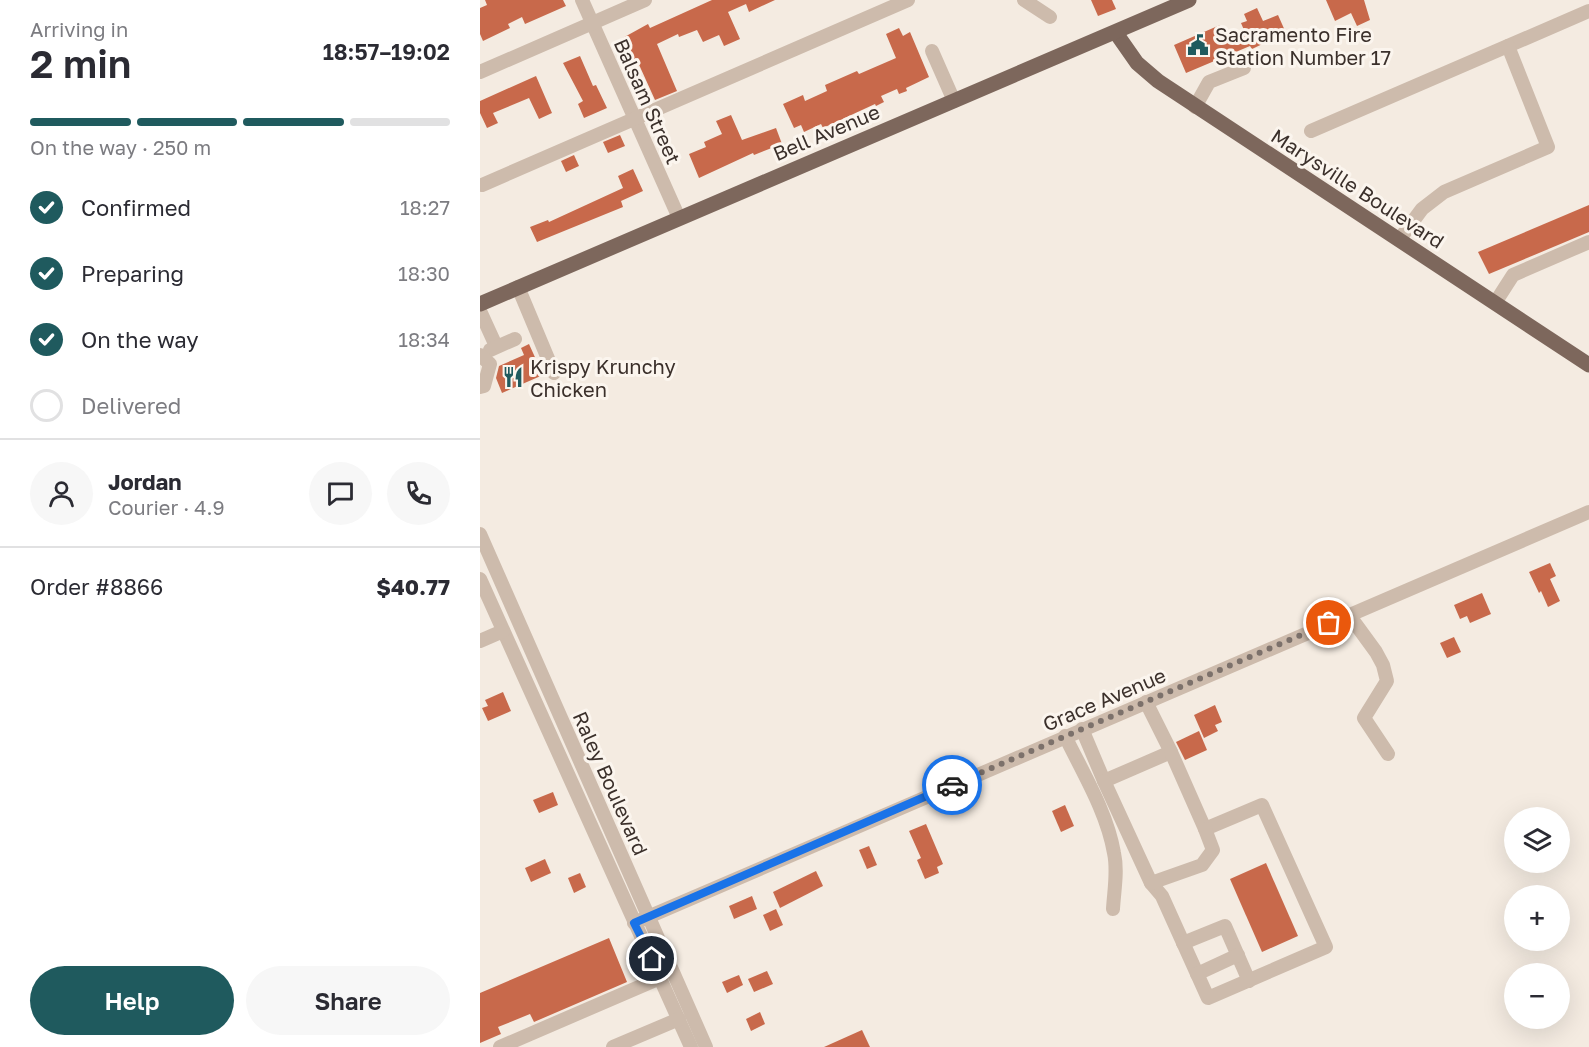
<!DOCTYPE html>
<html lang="en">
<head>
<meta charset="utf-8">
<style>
  body { margin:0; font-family:"Golos Text",sans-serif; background:#f7f7f7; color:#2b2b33; height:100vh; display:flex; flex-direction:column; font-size:22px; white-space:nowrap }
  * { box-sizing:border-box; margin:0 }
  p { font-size:20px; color:#7c7c81 }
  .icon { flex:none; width:33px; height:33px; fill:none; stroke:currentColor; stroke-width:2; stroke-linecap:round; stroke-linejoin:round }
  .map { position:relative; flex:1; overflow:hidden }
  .sheet { display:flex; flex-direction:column; background:#fff; width:480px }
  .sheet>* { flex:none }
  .buttons { position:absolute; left:1024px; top:807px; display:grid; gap:12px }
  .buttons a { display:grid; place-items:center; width:66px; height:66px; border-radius:50%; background:#fff; box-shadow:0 6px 24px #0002; font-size:30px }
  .pin { position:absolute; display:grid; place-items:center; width:51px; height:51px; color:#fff; margin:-26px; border:3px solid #fff; border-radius:50%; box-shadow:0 2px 6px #0007 }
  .courier { position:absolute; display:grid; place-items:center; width:60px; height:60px; margin:-30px; border:4px solid #1a73e8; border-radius:50%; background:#fff; color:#222; box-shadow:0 2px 8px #0007 }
  .head em { font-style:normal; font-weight:600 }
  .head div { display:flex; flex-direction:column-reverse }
  .head { display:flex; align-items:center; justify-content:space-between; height:102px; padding:0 30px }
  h1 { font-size:39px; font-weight:600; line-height:45px }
  .bar { display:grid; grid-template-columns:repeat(4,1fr); gap:9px 6px; align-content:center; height:72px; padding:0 30px }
  .bar i { height:8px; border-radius:4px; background:#e1e1e2 }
  .bar .selected { background:#1f5a5e }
  .bar p { grid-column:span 4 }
  .line { display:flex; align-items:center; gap:15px; padding:0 30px; border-top:2px solid #e1e1e2 }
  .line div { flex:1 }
  .round { display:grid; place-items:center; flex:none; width:63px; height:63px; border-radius:32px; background:#f7f7f7 }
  ol { padding:0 30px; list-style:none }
  li { display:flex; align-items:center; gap:18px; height:66px }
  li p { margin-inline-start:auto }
  li .icon { padding:6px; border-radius:50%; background:#1f5a5e; color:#fff; stroke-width:4 }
  li:last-child { color:#7c7c81 }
  li i { width:33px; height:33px; border:3px solid #e1e1e2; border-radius:50% }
  .action { display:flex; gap:12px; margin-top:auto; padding:12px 30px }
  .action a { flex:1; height:69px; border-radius:36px; background:#1f5a5e; color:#fff; font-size:24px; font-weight:600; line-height:69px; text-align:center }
  .action a+a { background:#f7f7f7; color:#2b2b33 }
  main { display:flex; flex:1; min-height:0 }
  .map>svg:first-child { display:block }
  .building { fill:#c8694b }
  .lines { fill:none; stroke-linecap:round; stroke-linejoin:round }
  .minor { stroke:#cdbbac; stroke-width:14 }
  .major { stroke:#7d675c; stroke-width:15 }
  .done { stroke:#7c716b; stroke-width:6; stroke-dasharray:0 10.8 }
  .route { stroke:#1a73e8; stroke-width:8 }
  .labels { text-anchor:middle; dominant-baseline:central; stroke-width:6; stroke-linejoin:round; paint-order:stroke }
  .poi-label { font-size:20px; fill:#3b302b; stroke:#fbf5ee; text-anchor:start }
  .street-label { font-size:20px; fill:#3b302b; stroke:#fbf5ee }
</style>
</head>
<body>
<main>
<section class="sheet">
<div class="head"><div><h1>2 min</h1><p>Arriving in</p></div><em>18:57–19:02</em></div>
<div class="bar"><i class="selected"></i><i class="selected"></i><i class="selected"></i><i></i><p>On the way · 250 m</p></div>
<ol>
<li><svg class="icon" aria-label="check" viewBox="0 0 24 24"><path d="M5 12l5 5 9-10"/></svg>Confirmed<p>18:27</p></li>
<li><svg class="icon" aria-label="check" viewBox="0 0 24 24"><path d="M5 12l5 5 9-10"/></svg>Preparing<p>18:30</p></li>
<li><svg class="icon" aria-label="check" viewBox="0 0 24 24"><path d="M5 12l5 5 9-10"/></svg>On the way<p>18:34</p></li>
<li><i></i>Delivered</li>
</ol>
<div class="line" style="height:108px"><a class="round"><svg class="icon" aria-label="person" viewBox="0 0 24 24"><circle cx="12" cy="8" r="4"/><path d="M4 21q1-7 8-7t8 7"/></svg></a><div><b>Jordan</b><p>Courier · 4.9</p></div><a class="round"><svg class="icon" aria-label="chat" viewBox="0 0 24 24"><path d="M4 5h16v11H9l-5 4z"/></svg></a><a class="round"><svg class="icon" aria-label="phone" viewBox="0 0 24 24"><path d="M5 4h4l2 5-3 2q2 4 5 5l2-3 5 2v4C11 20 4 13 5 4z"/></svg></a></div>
<div class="line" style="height:78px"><div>Order #8866</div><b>$40.77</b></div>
<div class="action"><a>Help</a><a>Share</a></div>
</section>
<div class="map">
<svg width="1109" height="1047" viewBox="0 0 1109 1047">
  <rect width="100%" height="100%" fill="#f4ebe1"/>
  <g class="building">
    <polygon points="5,0 83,0 86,6 45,24 42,17 28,24 30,28 3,41 0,34 0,8 7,5"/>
    <polygon points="232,0 295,0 269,12 266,4 248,12 260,39 244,46 239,35 223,42 217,30 199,37 198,34 177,44 197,91 175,100 156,58 149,62 139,40 168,24 170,28"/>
    <polygon points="611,0 632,0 636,9 618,16"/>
    <polygon points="846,0 884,0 890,20 877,26 871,13 855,21"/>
    <polygon points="777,8 783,21 798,15 806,33 772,49 770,46 706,73 694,45 740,25 746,38 764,30 761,23 767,21 764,14"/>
    <polygon points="419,28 423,36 430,32 449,77 426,88 427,91 419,94 417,89 401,96 404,102 396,106 395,104 343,128 341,124 324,132 321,125 314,128 303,104 323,95 325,101 347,91 345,85 377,71 379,74 416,58 406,34"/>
    <polygon points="100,56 113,86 116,85 127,108 104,118 98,104 103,101 83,63"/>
    <polygon points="56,76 72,113 59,119 49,98 13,113 18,123 7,128 0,113 0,101"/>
    <polygon points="251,115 262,140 296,128 302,144 274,155 273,153 219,178 209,154 226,147 224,142 242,134 236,121"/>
    <polygon points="140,135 145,146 128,153 123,142"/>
    <polygon points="94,155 99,166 86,172 81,161"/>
    <polygon points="153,169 163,191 141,201 143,207 57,242 50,227 68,220 69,222 143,188 138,176"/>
    <polygon points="1109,205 1109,232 1009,274 998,252"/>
    <polygon points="49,344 63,375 22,393 16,378 19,366 44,355 41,348"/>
    <polygon points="1070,563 1076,576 1070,579 1080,601 1068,607 1061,591 1059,593 1049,572"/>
    <polygon points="1002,593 1011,614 990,623 987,616 980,619 974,605"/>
    <polygon points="974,637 981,652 967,658 960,643"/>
    <polygon points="23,692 31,711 8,721 2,708 8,706 5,700"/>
    <polygon points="735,705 742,722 735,725 738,731 724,738 714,715"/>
    <polygon points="719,731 727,750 705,760 696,742"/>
    <polygon points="73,792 78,805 59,813 53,800"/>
    <polygon points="585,805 594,826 581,832 572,811"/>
    <polygon points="446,824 463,864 457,867 459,873 445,879 437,860 441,858 429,831"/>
    <polygon points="389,846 397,865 387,869 379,850"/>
    <polygon points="65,859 71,873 51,882 45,868"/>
    <polygon points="786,863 818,936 782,952 750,879"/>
    <polygon points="336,871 343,886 300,908 293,892"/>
    <polygon points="100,873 106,887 94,893 88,878"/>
    <polygon points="272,896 277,909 254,919 249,906"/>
    <polygon points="296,909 303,925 290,931 283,915"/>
    <polygon points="129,938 147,982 54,1022 50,1014 18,1027 21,1034 0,1043 0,993"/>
    <polygon points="287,971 293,984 274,992 268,979"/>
    <polygon points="259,975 263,985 247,993 242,982"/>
    <polygon points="280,1012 285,1024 271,1031 266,1019"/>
    <polygon points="382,1030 390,1047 344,1047"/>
  </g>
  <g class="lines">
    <g class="minor">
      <polyline points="102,0 199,218"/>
      <polyline points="544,0 570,17"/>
      <polyline points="452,51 474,101"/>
      <polyline points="0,72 165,0"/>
      <polyline points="715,107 729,82 764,68"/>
      <polyline points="831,131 1109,11"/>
      <polyline points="2,185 428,0"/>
      <polyline points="919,240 942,209 964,192 1068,147 1028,46"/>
      <polyline points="38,287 74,373"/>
      <polyline points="1015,303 1033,275 1109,242"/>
      <polyline points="0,311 16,346"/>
      <polyline points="10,350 35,339"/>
      <polyline points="0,355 10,364 4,386 0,387"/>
      <polyline points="0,534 226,1047"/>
      <polyline points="0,579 211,1047"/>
      <polyline points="869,615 896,652 903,665 907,681 884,718 908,754"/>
      <polyline points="0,641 23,631"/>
      <polyline points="602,729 624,781 691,752 666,702"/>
      <path d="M585 736C603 773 627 812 634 853 638 871 634 891 633 909"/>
      <polyline points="624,781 671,883 682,896 728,998 846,947 782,805 725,829 691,752"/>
      <polyline points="671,883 722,865 733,850 725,829"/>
      <polyline points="154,923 1109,512"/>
      <polyline points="703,943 745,926 769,981"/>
      <polyline points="717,974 758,955"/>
      <polyline points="20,1047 180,978"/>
      <polyline points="133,1047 199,1019"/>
    </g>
    <g class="major">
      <polyline points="636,33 657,63 678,81 1109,365"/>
      <polyline points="0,304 709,0"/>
    </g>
  </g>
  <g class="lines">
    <polyline class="done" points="472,785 849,623"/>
    <polyline class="route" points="172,959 154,923 472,785"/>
  </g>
  <defs>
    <symbol id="civic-bare" viewBox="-9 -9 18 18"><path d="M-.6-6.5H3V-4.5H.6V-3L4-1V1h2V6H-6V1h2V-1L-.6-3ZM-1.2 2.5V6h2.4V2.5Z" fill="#1f5a5e" stroke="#fbf5ee" stroke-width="2.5" paint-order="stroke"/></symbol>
    <symbol id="restaurant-bare" viewBox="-9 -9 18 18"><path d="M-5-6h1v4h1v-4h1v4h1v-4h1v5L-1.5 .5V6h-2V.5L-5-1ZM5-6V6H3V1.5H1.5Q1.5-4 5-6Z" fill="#1f5a5e" stroke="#fbf5ee" stroke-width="2.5" paint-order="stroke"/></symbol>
  </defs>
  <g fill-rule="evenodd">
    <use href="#civic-bare" x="703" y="30" width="30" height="30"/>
    <use href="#restaurant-bare" x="18" y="362" width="30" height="30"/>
  </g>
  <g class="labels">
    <g class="poi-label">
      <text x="735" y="34">Sacramento Fire<tspan x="735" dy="23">Station Number 17</tspan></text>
      <text x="50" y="366">Krispy Krunchy<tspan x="50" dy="23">Chicken</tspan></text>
    </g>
    <g class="street-label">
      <text transform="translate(168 101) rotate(66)">Balsam Street</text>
      <text transform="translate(346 132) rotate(-23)">Bell Avenue</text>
      <text transform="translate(878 188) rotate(33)">Marysville Boulevard</text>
      <text transform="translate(624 699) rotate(-23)">Grace Avenue</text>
      <text transform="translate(131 783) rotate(66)">Raley Boulevard</text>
    </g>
  </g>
</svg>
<div class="buttons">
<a><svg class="icon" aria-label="layers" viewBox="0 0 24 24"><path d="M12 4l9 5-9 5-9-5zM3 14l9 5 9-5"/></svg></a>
<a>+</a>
<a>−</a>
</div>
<div class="pin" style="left:849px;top:623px;background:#ea580c"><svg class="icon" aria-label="bag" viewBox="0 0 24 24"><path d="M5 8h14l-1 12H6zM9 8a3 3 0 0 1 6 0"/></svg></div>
<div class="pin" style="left:172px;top:959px;background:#1f2937"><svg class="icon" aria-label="home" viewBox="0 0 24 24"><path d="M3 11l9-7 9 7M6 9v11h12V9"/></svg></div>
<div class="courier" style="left:472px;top:785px"><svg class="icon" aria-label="car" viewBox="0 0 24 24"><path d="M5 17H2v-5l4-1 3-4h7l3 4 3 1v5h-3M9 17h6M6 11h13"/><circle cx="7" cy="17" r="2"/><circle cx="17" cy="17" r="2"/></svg></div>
</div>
</main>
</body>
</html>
